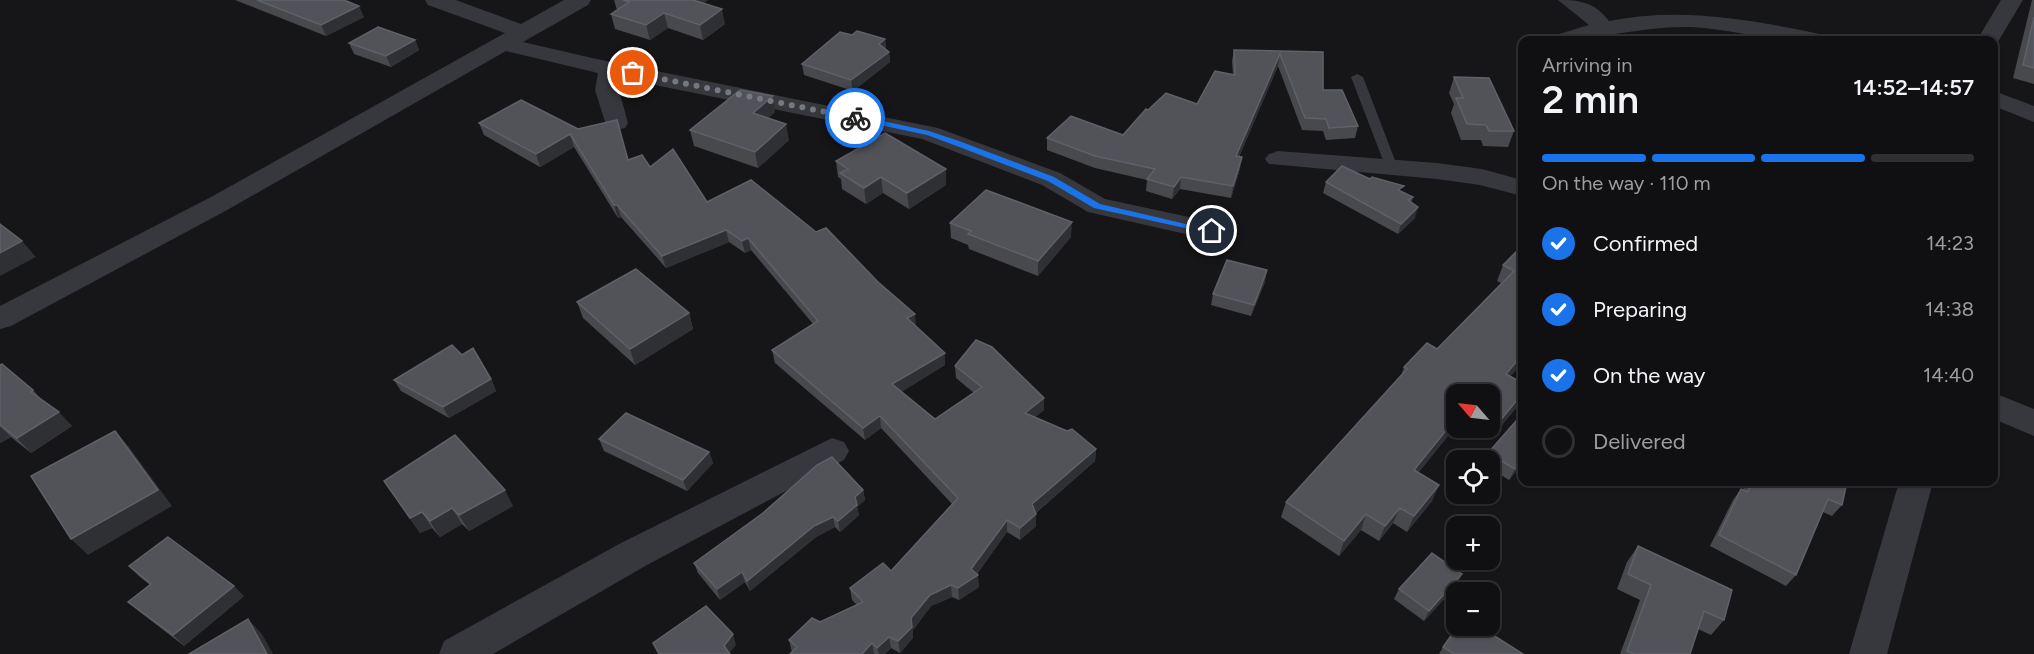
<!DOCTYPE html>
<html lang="en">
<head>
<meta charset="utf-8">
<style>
  body { margin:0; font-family:Figtree,sans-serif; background:#1e1e20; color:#f1f3f6; height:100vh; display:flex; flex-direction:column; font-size:22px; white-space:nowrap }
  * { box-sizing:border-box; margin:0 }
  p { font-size:20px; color:#9c9d9f }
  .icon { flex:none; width:33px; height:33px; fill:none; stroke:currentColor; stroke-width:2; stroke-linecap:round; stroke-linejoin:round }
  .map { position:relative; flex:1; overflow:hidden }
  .sheet { position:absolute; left:1518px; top:36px; width:480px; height:450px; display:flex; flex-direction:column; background:#101012; border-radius:12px; box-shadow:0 2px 4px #0004,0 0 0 2px #303032 }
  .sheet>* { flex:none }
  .needle { width:39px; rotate:298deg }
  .controls { position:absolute; left:1446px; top:384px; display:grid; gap:12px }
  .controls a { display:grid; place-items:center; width:54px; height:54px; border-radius:12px; background:#101012; box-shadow:0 2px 4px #0004,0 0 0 2px #303032; font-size:30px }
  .pin { position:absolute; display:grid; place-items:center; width:51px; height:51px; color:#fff; margin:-26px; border:3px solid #fff; border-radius:50%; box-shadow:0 2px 6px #0007 }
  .courier { position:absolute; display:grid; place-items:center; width:60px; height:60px; margin:-30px; border:4px solid #1a73e8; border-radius:50%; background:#fff; color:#222; box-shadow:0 2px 8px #0007 }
  .head em { font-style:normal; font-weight:600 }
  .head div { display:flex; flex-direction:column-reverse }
  .head { display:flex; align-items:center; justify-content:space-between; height:102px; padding:0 24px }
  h1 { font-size:39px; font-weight:600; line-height:45px }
  .bar { display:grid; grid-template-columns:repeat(4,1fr); gap:9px 6px; align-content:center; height:72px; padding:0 24px }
  .bar i { height:8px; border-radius:4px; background:#303032 }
  .bar .active { background:#1a73e8 }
  .bar p { grid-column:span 4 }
  ol { padding:0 24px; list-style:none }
  li { display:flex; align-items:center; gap:18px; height:66px }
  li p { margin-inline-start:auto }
  li .icon { padding:6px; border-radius:50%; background:#1a73e8; color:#fff; stroke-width:4 }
  li:last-child { color:#9c9d9f }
  li i { width:33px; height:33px; border:3px solid #303032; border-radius:50% }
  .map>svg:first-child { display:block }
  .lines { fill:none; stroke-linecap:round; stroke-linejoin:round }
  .service { fill:#37383d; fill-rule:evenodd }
  .minor { fill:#37383d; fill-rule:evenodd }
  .wall { fill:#47494d }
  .shaded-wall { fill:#2f3033 }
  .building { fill:#525359; stroke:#5f6168; stroke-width:1.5 }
  .route { fill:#1a73e8 }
  .done { stroke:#757880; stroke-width:6; stroke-dasharray:0 10.8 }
</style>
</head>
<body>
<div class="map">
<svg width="2034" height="654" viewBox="0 0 2034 654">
  <rect width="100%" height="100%" fill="#161618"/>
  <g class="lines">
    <polygon class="service" points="1357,74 1363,77 1398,168 1397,171 1392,172 1386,168 1351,77"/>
    <g class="minor">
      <polygon points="425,0 456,0 521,24 564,0 591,0 588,5 523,42 592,58 938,128 1060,173 1105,199 1212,222 1222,225 1226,231 1222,237 1212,240 1097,214 1088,212 1042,185 922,139 620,78 619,90 628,123 625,128 616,130 607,128 595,90 598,73 506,51 229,209 11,326 0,329 0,306 211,197 505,33 428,5"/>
      <path d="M1558 0C1580 0 1595 2 1609 21 1678 7 1747 19 1815 33L1823 35 1826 40C1781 45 1735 29 1690 27 1642 26 1599 40 1553 40L1556 35 1589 25Z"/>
      <polygon points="2001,0 2023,0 1996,45 1994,45 1994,40 1977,40"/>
      <polygon points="1994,91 2034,106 2034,122 1994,106"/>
      <polygon points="1278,151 1437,163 1482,169 1522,180 1522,196 1480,185 1437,179 1269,164 1265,159 1269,154"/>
      <polygon points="1994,393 2034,409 2034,436 1994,419"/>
      <polygon points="832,438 844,442 849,451 844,460 647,565 493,654 439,654 444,641 621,543"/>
      <polygon points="1899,482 1933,482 1887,654 1849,654"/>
    </g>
  </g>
  <g class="wall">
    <polygon points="235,0 344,0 364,17 326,36"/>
    <polygon points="614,0 708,0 703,3 725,24 703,40 668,28 650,40 615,29 611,14 617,10"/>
    <polygon points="2032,0 2034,0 2034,84 2013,78"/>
    <polygon points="852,35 885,39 886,50 889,52 890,62 853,91 804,75 802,64"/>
    <polygon points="415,40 419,50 391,67 354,54 349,43"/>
    <polygon points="1234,50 1323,52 1323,90 1358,126 1355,138 1326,140 1323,131 1302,130 1278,66 1239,157 1240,169 1231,198 1180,189 1172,199 1146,191 1147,180 1095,168 1047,150 1047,138 1123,135 1197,104 1233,74 1232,61"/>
    <polygon points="1454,77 1514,131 1508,147 1483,146 1481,140 1461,140 1451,113 1454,104 1449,93"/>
    <polygon points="521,100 629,159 650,167 916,326 945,365 901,392 935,419 974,393 956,378 955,366 1044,410 1035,417 1096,449 1095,461 1036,513 1036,526 1020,540 1007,532 977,574 979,587 959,600 952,597 931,606 913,630 913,638 900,653 891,648 885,654 790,654 792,652 789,640 820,622 857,605 852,600 850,588 891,571 952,504 881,428 865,440 775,363 772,350 813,324 751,250 745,253 729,242 666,268 621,217 618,218 574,147 540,167 484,135 479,123"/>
    <polygon points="775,112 768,118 789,140 758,168 694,146 690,130"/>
    <polygon points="836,161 946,185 909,209 883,193 866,204 842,189 841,179 838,177"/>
    <polygon points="1370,179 1413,197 1411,203 1415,218 1398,234 1323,193 1326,182"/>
    <polygon points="950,223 1071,237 1038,276 969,249 968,245 951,238"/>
    <polygon points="1522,246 1522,363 1510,376 1521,402 1492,437 1475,428 1490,428 1490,394 1456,394 1456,426 1418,473 1439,485 1432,501 1407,532 1393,523 1379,541 1361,530 1339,556 1281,517 1286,502 1401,376 1404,367 1437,349 1501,283 1497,281 1503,265"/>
    <polygon points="1265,282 1251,316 1211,305 1213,294"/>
    <polygon points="577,302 689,313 693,329 635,365 583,318"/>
    <polygon points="462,355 491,379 496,391 449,418 401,391 394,380"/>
    <polygon points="0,365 33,390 42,400 72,426 31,453 11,437 0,443"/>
    <polygon points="1522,425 1522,464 1509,480 1490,468 1490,460 1485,460 1488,453"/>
    <polygon points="599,439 709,452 713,463 687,491 604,451"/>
    <polygon points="384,481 513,506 469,531 462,524 440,537 432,528 420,533"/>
    <polygon points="1745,482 1847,482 1842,505 1832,516 1823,512 1796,575 1786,586 1710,546 1733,500 1741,489 1743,490"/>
    <polygon points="863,490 865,500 857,507 859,515 840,532 835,527 816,537 750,591 745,582 720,600 698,573 694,563"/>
    <polygon points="1638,546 1724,620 1711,635 1698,629 1690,654 1620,654 1640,600 1617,589 1627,562"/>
    <polygon points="129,566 244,596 184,646 140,612 128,602 150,585 140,577"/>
    <polygon points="1457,585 1424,621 1394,599 1399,589"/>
    <polygon points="1443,647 1523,654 1439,654"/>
  </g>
  <g class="shaded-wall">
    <polygon points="687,0 708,0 690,13"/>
    <polygon points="359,6 364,17 326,36 321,25"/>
    <polygon points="722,9 725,24 703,40 700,25"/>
    <polygon points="664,13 668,28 650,40 646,25"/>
    <polygon points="885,39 886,50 880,55 879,44"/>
    <polygon points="415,40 419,50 391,67 386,56"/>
    <polygon points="889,52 890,62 853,91 851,80"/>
    <polygon points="1280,54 1278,66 1234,168 1236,156"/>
    <polygon points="773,96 775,112 756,129 753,113"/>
    <polygon points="786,124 789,140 758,168 755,152"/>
    <polygon points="570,134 574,147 540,167 536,154"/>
    <polygon points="1242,157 1240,169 1231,198 1233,186"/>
    <polygon points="946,169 946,185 909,209 907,193"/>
    <polygon points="881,177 883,193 866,204 864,188"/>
    <polygon points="1181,177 1180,189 1172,199 1174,187"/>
    <polygon points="614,205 617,205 621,217 618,218"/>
    <polygon points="1418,207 1415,218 1398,234 1401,224"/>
    <polygon points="1072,222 1071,237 1038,276 1038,261"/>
    <polygon points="726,230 729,242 666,268 662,256"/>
    <polygon points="748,238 751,250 745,253 742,241"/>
    <polygon points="22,241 36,257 0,276 0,253"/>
    <polygon points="1267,270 1265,282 1251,316 1254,305"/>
    <polygon points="689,313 693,329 635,365 630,349"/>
    <polygon points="915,314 916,326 908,331 907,318"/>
    <polygon points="945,353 945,365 893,397 892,384"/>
    <polygon points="1522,355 1522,363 1499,390 1506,374"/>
    <polygon points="491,379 496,391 449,418 443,407"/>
    <polygon points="1522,394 1522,400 1521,402 1492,437 1499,422"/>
    <polygon points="1044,398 1044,410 1025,425 1025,413"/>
    <polygon points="59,412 72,426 31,453 17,438"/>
    <polygon points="880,416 881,428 865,440 863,428"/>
    <polygon points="1456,418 1456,426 1407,486 1414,470"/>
    <polygon points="0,426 11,437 0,443"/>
    <polygon points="115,431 129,447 172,506 88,555 71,539"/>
    <polygon points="1096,449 1095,461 1032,516 1032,504"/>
    <polygon points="709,452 713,463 687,491 683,480"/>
    <polygon points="1522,460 1522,464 1509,480 1515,469"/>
    <polygon points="1439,485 1432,501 1407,532 1414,516"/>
    <polygon points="505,490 513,506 469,531 459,515"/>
    <polygon points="863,490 865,500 857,507 859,515 840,532 838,521 855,497"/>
    <polygon points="452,508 462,524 440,537 430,521"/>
    <polygon points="1400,508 1393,523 1379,541 1385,526"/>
    <polygon points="422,512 432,528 420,533 410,518"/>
    <polygon points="1036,514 1036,526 1020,540 1020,528"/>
    <polygon points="1366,514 1361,530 1339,556 1344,541"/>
    <polygon points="833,517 835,527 816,537 750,591 747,581 814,526"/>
    <polygon points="1007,520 1007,532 973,579 978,575 979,587 959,600 958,588 971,569"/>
    <polygon points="742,572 745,582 720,600 717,589"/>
    <polygon points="1462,574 1457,585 1424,621 1429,611"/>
    <polygon points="951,585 952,597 931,606 913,630 913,638 900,653 898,641 911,618 930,595"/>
    <polygon points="234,586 244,596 184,646 173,635"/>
    <polygon points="248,619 262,634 273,654 267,654"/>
    <polygon points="733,634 736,645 729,654 724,646"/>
    <polygon points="889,637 891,648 885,654 879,654 877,648"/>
    <polygon points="872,643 874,654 862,654"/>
  </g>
  <g class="building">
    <polygon points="257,0 344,0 359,6 321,25"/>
    <polygon points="623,0 693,0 722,9 700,25 664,13 646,25 611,14 629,2"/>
    <polygon points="2034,17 2034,68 2023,65"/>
    <polygon points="378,27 415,40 386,56 349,43"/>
    <polygon points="857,31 885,39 879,44 889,52 851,80 802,64 840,32 852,35"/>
    <polygon points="1234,50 1323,52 1323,90 1342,90 1358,126 1329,128 1326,119 1305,118 1280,54 1236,156 1242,157 1233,186 1181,177 1174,187 1147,179 1155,169 1095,156 1047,138 1071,116 1123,135 1146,109 1148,110 1166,93 1197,104 1215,71 1235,75"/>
    <polygon points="1454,77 1489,78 1514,131 1489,131 1486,125 1467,124 1456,98 1463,98"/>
    <polygon points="740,90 773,96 753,113 786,124 755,152 690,130"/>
    <polygon points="521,100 578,129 617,120 628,160 642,155 650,167 673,149 707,202 751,180 816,232 826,228 878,282 915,314 907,318 945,353 892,384 935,419 982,387 955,366 976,340 992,347 1044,398 1025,413 1067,431 1072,429 1096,449 1032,504 1036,514 1020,528 1007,520 971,569 978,575 958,588 951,585 930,595 911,618 912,627 898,641 889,637 877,648 872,643 862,654 790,654 797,647 789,640 812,618 820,622 863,602 850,588 883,563 891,571 958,498 880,416 863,428 772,350 818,321 748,238 742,241 726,230 662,256 617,205 614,205 570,134 536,154 479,123"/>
    <polygon points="885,133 946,169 907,193 881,177 864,188 840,173 848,169 836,161"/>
    <polygon points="1342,166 1370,179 1372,177 1404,186 1398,190 1413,197 1408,200 1418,207 1401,224 1326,182"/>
    <polygon points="986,190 1072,222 1038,261 968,234 971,231 950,223"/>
    <polygon points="0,224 22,241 0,253"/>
    <polygon points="1522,246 1522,355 1506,374 1522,383 1522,394 1499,422 1490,416 1490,394 1456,394 1456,418 1414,470 1439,485 1414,516 1400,508 1385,526 1366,514 1344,541 1286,502 1407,369 1404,367 1427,343 1437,349 1514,271 1503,265"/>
    <polygon points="1227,260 1267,270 1254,305 1213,294"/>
    <polygon points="636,269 689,313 630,349 577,302"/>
    <polygon points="452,345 462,355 473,348 491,379 443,407 394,380"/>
    <polygon points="2,364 33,390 31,392 59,412 17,438 0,425 0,365"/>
    <polygon points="626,413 709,452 683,480 599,439"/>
    <polygon points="1516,421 1522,425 1522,460 1515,469 1488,453"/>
    <polygon points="115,431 158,490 71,539 31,476"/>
    <polygon points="455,435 505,490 459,515 452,508 430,521 422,512 410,518 384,481"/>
    <polygon points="832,457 863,490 855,497 857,505 838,521 833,517 814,526 747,581 742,572 717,589 694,563 763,513 817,465"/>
    <polygon points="1751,482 1847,482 1842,505 1828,499 1796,575 1719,535 1741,489 1748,492"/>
    <polygon points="168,537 234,586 173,635 128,602 151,584 129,566"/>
    <polygon points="1638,546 1732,590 1724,620 1704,611 1690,654 1634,654 1627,651 1651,585 1628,574"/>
    <polygon points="1432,553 1462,574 1429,611 1399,589"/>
    <polygon points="706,606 733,634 724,646 730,654 659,654 653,643"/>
    <polygon points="248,619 267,654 189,654"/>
    <polygon points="1458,626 1479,626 1523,654 1454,654 1443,647"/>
  </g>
  <polygon class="route" points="855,115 929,131 959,141 1054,177 1100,204 1216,231 1212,234 1094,208 1048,181 954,145 927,135 852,119"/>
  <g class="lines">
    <polyline class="done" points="633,73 855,118"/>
  </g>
</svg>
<div class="controls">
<a><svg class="needle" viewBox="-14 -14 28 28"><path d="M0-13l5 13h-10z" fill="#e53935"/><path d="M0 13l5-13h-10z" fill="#9c9d9f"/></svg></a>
<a><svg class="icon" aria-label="locate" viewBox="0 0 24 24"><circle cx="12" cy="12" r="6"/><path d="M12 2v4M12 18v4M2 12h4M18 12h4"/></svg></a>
<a>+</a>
<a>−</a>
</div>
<div class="pin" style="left:633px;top:73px;background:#ea580c"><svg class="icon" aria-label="bag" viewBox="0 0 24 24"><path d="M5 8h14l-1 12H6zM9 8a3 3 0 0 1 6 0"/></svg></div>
<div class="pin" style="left:1212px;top:231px;background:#1f2937"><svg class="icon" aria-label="home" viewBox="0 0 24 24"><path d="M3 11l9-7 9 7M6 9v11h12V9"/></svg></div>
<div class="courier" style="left:855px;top:118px"><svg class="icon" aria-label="bike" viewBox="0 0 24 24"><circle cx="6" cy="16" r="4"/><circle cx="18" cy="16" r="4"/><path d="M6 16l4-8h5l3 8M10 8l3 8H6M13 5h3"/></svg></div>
<section class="sheet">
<div class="head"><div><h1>2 min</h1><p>Arriving in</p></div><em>14:52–14:57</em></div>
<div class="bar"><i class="active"></i><i class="active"></i><i class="active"></i><i></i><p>On the way · 110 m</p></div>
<ol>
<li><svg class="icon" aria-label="check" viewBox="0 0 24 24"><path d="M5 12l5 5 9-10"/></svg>Confirmed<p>14:23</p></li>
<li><svg class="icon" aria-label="check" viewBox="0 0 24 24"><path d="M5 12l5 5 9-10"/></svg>Preparing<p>14:38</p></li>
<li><svg class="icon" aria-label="check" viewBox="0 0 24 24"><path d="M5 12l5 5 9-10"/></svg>On the way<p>14:40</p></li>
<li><i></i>Delivered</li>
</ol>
</section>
</div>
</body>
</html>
